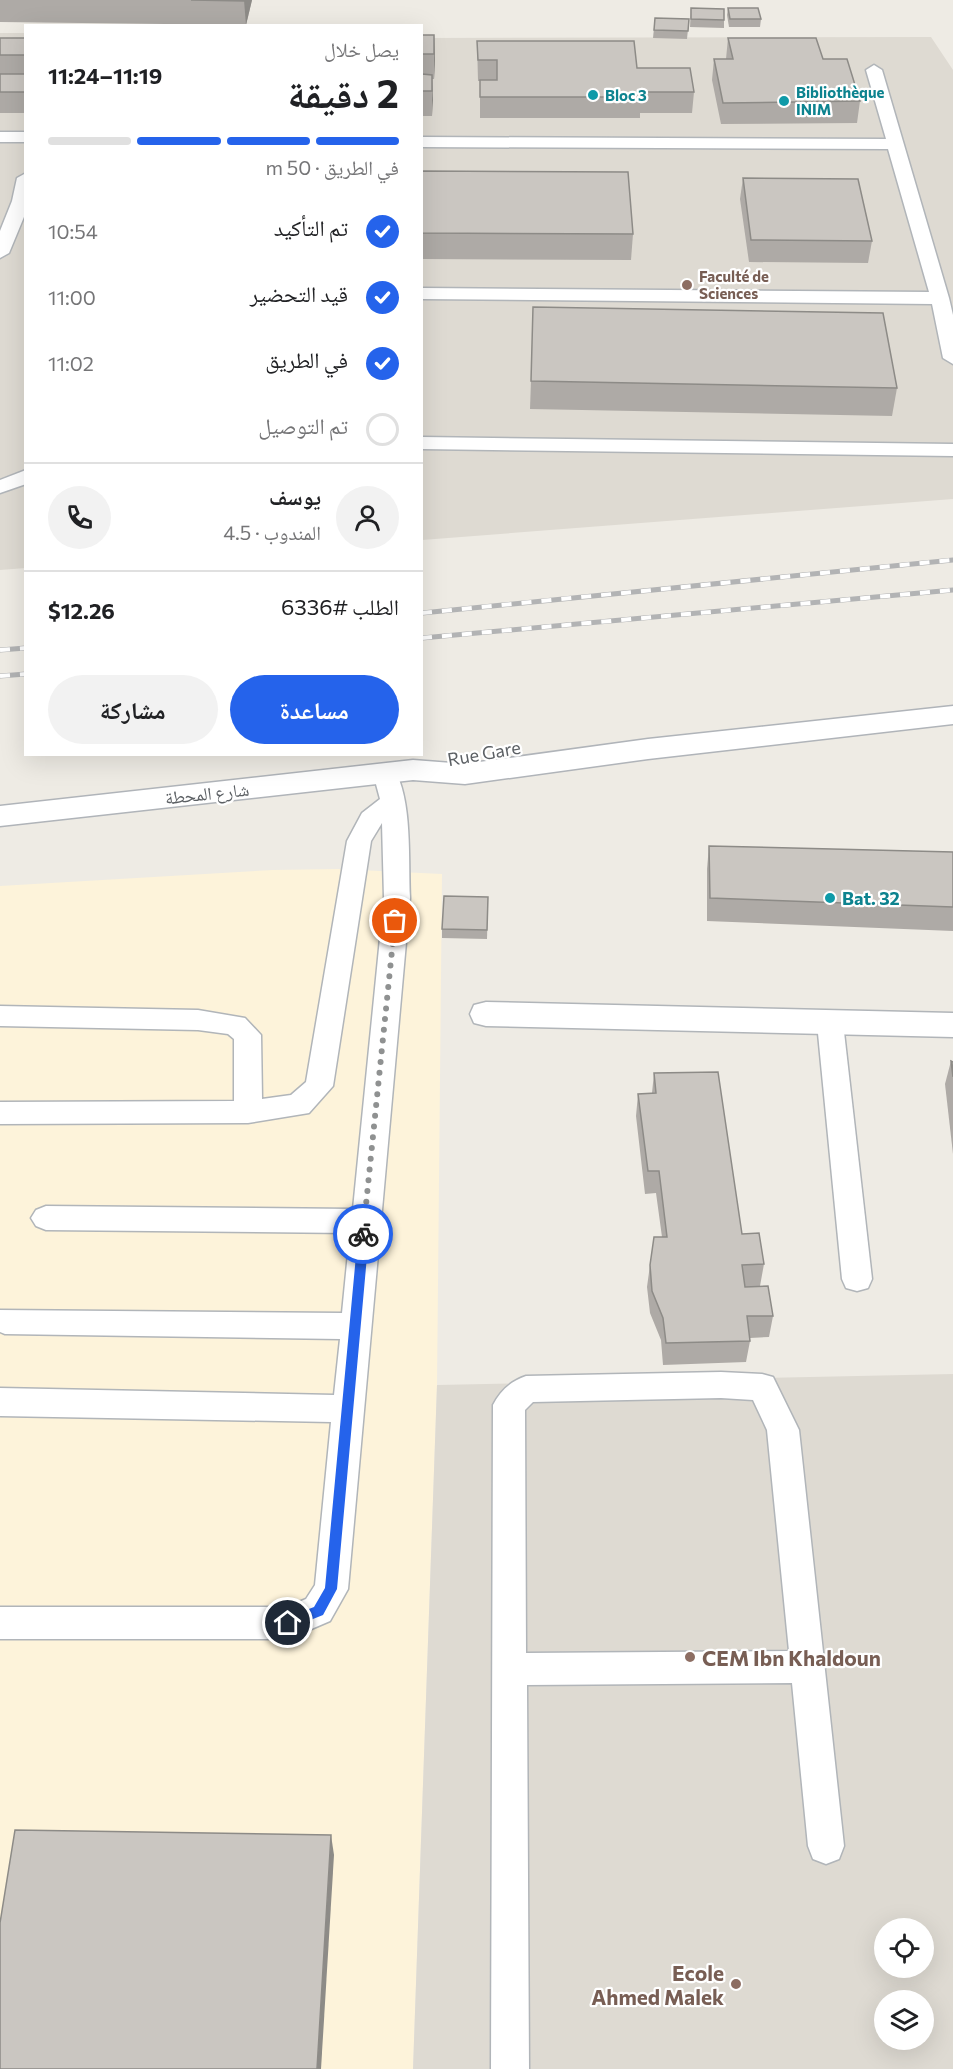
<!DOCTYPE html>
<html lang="ar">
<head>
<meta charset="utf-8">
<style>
  body { margin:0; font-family:Commissioner,"Noto Naskh Arabic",sans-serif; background:#f2f2f2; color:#202124; direction:rtl; height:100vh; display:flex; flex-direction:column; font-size:22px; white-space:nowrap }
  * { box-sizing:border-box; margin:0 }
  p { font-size:20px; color:#757577 }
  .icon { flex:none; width:33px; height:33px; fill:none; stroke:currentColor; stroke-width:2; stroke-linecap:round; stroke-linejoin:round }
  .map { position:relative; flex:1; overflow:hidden; direction:ltr }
  .details { position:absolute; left:24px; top:24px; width:399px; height:732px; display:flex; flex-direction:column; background:#fff; border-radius:0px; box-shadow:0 6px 24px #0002; direction:rtl }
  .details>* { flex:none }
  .controls { position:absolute; left:874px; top:1918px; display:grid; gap:12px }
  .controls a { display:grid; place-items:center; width:60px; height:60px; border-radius:50%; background:#fff; box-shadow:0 6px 24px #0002; font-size:30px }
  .pin { position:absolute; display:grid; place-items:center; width:51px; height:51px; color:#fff; margin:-26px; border:3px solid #fff; border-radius:50%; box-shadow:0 2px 6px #0007 }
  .courier { position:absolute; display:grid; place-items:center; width:60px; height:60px; margin:-30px; border:4px solid #2563eb; border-radius:50%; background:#fff; color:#222; box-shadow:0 2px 8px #0007 }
  .summary em { font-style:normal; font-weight:700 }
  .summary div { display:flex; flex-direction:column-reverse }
  .summary { display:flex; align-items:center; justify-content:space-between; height:102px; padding:0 24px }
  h1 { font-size:39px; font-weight:700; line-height:45px }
  .bar { display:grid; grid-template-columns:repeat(4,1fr); gap:9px 6px; align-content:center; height:72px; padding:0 24px }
  .bar i { height:8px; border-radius:4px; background:#e0e0e0 }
  .bar .current { background:#2563eb }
  .bar p { grid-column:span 4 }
  .line { display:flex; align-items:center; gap:15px; padding:0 24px; border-top:2px solid #e0e0e0 }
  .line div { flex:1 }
  .round { display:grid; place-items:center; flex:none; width:63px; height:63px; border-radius:32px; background:#f2f2f2 }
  ol { padding:0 24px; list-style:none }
  li { display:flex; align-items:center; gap:18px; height:66px }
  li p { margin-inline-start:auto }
  li .icon { padding:6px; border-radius:50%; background:#2563eb; color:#fff; stroke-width:4 }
  li:last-child { color:#757577 }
  li i { width:33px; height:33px; border:3px solid #e0e0e0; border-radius:50% }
  .action { display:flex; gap:12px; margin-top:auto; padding:12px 24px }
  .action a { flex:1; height:69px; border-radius:36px; background:#2563eb; color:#fff; font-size:24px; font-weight:700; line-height:69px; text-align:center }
  .action a+a { background:#f2f2f2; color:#202124 }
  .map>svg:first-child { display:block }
  .commercial { fill:#fdf3da }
  .education { fill:#dedad2; fill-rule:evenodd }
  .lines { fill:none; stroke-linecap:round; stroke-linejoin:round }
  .lane-casing { stroke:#b1b5b9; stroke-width:3 }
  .street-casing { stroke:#b1b5b9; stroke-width:3 }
  .secondary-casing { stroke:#b0b4b9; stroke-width:3 }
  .lane { fill:#fff; fill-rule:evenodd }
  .street { fill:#fff; fill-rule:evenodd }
  .secondary { fill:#fff; fill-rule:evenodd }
  .rail-casing { stroke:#b2b3b4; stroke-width:5 }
  .rail { stroke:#fff; stroke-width:4; stroke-dasharray:10; stroke-linecap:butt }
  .wall { fill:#aeaaa6 }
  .shaded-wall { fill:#8d8b87 }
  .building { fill:#cac6c1; stroke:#8d8b87; stroke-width:1.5 }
  .route { fill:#2563eb }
  .done { stroke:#8f9191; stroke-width:6; stroke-dasharray:0 10.8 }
  .culture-dot { fill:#0f9aa8; stroke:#fff; stroke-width:2 }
  .education-dot { fill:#8d6e63; stroke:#fff; stroke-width:2 }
  .labels { text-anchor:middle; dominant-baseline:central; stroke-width:4.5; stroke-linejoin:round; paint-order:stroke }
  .far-culture-label { font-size:15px; font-weight:bold; fill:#0d838f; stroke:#fff; text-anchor:start }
  .far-education-label { font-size:15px; font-weight:bold; fill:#785e54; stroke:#fff; text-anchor:start }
  .street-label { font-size:18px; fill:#5c6064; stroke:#fff }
  .culture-label { font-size:18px; font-weight:bold; fill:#0d838f; stroke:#fff; text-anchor:start }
  .near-education-label { font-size:21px; font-weight:bold; fill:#785e54; stroke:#fff; text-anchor:start }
</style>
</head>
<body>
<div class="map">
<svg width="953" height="2069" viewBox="0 0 953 2069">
  <rect width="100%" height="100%" fill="#eeebe4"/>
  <polygon class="commercial" points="338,869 442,874 437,1385 413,2069 0,2069 0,886 273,870"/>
  <g class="education">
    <polygon points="0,33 26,33 26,568 0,570"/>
    <polygon points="931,37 953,70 953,499 422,540 422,38"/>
    <path d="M953 1374V2069H413L437 1385ZM885 1929H924V1968H885ZM885 2001H924V2040H885Z"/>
  </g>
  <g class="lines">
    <defs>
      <g id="lane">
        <polygon points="874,65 882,70 949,298 953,315 953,364 943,358 932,304 422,299 422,288 929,292 888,149 422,147 422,137 886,139 866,70"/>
        <rect x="0" y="132" width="26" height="10"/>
        <polygon points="26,173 26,212 9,253 0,258 0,231 12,201 17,178"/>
        <polygon points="422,437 953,444 953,456 422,449"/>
        <polygon points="26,470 26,484 0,493 0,480"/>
        <path d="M385 765 393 767C413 799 408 861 410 898L348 1589 330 1621 288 1639H0V1607H287L306 1599 315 1585 331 1422 0 1416V1388L334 1395 340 1339 5 1334 0 1332V1310L342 1313 350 1233 46 1230 36 1226 31 1218 36 1210 46 1206 353 1209 384 898 382 823 371 841 333 1086 309 1113 248 1123 0 1124V1102L234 1101V1039L228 1034 198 1030 0 1026V1006L198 1010 245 1018 261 1035 262 1099 291 1095 306 1082 347 841 362 813 380 799 373 773 377 767Z"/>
        <polygon points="830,1013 839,1016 843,1023 872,1279 868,1288 857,1291 846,1288 842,1279 817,1023 821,1016"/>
        <path d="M721 1372 762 1374 773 1377 799 1430 844 1846 839 1859 826 1864 813 1859 808 1846 792 1683 527 1685 529 2069H491L493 1405C500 1391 511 1381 526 1376ZM721 1398 753 1400 767 1430 789 1651 526 1653 525 1410 533 1402Z"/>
      </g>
      <polygon id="street" points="486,1002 953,1013 953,1037 486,1026 474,1023 470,1014 474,1005"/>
      <polygon id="secondary" points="953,706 953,724 648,759 465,784 413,780 0,826 0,806 413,760 465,764 648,739"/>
    </defs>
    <use href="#lane" class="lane-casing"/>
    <use href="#street" class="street-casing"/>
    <use href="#secondary" class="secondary-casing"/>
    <use href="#lane" class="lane"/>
    <use href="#street" class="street"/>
    <use href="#secondary" class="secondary"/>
    <defs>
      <g id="rail">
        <polyline points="422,613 953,560"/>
        <polyline points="422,638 953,590"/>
        <polyline points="0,650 26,648"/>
        <polyline points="0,676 26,674"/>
      </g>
    </defs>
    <use href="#rail" class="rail-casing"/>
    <use href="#rail" class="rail"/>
  </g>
  <g class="wall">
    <polygon points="0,0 252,0 246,25 0,22"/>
    <polygon points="691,8 724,20 724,28 690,27"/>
    <polygon points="728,8 761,19 760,27 729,27 727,15"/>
    <polygon points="655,18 689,19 687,39 653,38"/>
    <polygon points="422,35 434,35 435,60 434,79 432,79 432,116 422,116"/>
    <rect x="0" y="38" width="26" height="75"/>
    <polygon points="728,38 823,59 860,101 857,123 721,124 712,80 714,59 726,59"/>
    <polygon points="477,41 637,68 694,92 692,113 640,113 640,118 480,118 480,81 478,81"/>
    <polygon points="422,171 633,234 631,260 422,259"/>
    <polygon points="743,178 872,241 868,263 749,262 740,199"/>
    <polygon points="531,381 897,388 892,416 530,409"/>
    <polygon points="709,846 953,852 953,931 707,921 707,869"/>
    <polygon points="488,897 487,939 442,938 442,929"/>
    <polygon points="951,1061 953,1062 953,1154 945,1084"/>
    <polygon points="654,1073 742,1234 764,1264 760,1286 773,1316 769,1337 750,1338 750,1341 746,1362 663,1365 661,1340 650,1313 647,1287 650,1265 662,1237 656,1193 645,1194 636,1116 638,1094 652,1093"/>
  </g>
  <g class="shaded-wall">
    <polygon points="244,0 252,0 246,25"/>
    <polygon points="434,35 435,60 434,79"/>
    <polygon points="432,75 433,100 432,116"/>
    <polygon points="331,1835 334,1855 321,2069 317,2069"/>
  </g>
  <g class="building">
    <polygon points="191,0 244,0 244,1"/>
    <polygon points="691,8 724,9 724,20 691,19"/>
    <polygon points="728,8 758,8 761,19 730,19"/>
    <polygon points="655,18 689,19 688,31 654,30"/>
    <rect x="422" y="35" width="12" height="19"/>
    <rect x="0" y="38" width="26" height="17"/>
    <polygon points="728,38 816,38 823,59 847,59 860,101 723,103 714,59 733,59"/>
    <polygon points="477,41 634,41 637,68 690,68 694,92 640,92 641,97 480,97 480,80 497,80 497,60 478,60"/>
    <rect x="0" y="74" width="26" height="18"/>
    <polygon points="422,74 432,75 432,91 422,91"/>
    <polygon points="422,171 628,172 633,234 422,233"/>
    <polygon points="743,178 858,179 872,241 751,240"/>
    <polygon points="533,307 883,313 897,388 531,381"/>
    <polygon points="709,846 953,852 953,907 710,898"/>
    <polygon points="444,896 488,897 487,930 442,929"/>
    <polygon points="951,1061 953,1062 953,1077"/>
    <polygon points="718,1072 742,1234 759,1233 764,1264 742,1265 745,1287 768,1286 773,1316 747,1316 750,1341 666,1343 663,1318 652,1291 650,1265 654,1237 667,1237 659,1171 648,1171 638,1094 656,1093 654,1073"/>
    <polygon points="15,1830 331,1835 317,2069 0,2069 0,1923"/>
  </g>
  <polygon class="route" points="363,1229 369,1234 337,1589 323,1615 288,1629 281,1623 283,1619 314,1607 325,1588 358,1234"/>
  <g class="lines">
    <polyline class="done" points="363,1234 395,921"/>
  </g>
  <g class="culture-dot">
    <circle cx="593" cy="95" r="6"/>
    <circle cx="784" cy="101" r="6"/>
    <circle cx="830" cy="898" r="6"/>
  </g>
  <g class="education-dot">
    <circle cx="687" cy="285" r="6"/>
    <circle cx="690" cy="1657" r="6"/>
    <circle cx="736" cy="1984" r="6"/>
  </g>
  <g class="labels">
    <g class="far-culture-label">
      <text x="796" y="92">Bibliothèque<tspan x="796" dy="17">INIM</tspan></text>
      <text x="605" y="95">Bloc 3</text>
    </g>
    <g class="far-education-label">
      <text x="699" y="276">Faculté de<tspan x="699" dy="17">Sciences</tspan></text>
    </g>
    <g class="street-label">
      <text transform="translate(484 753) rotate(-10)">Rue Gare</text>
      <text transform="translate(207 793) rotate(-6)">شارع المحطة</text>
    </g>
    <g class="culture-label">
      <text x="842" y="898">Bat. 32</text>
    </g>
    <g class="near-education-label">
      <text x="702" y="1657">CEM Ibn Khaldoun</text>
      <text x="724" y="1972" text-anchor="end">Ecole<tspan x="724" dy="24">Ahmed Malek</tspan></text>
    </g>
  </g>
</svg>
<div class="controls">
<a><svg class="icon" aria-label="locate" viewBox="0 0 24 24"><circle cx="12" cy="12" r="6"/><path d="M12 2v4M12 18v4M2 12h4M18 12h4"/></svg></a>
<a><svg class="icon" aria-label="layers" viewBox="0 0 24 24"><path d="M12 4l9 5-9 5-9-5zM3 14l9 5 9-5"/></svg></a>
</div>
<div class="pin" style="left:395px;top:921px;background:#ea580c"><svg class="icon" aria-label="bag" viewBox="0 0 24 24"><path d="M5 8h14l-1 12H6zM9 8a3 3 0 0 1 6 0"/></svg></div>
<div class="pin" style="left:288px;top:1623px;background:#1f2937"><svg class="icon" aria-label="home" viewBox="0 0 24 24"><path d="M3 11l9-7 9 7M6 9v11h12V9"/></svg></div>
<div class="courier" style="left:363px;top:1234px"><svg class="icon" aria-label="bike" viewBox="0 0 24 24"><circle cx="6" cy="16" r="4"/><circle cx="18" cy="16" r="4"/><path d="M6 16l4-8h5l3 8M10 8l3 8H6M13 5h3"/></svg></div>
<section class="details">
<div class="summary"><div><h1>2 دقيقة</h1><p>يصل خلال</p></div><em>11:19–11:24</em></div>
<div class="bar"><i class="current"></i><i class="current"></i><i class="current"></i><i></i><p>في الطريق · 50 m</p></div>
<ol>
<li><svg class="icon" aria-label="check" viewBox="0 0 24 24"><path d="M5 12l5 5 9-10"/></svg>تم التأكيد<p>10:54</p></li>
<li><svg class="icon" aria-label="check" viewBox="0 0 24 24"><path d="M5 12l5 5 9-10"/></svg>قيد التحضير<p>11:00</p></li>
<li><svg class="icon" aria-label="check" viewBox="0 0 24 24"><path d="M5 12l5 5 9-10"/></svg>في الطريق<p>11:02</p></li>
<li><i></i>تم التوصيل</li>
</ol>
<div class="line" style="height:108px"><a class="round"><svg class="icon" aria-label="person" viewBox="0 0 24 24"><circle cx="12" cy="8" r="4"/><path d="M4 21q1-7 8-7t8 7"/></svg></a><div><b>يوسف</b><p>المندوب · 4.5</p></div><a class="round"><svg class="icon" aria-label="phone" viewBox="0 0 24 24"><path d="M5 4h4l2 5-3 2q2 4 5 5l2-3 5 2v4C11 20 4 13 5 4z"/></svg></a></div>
<div class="line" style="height:78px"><div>الطلب #6336</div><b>$12.26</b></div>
<div class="action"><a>مساعدة</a><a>مشاركة</a></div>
</section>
</div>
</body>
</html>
